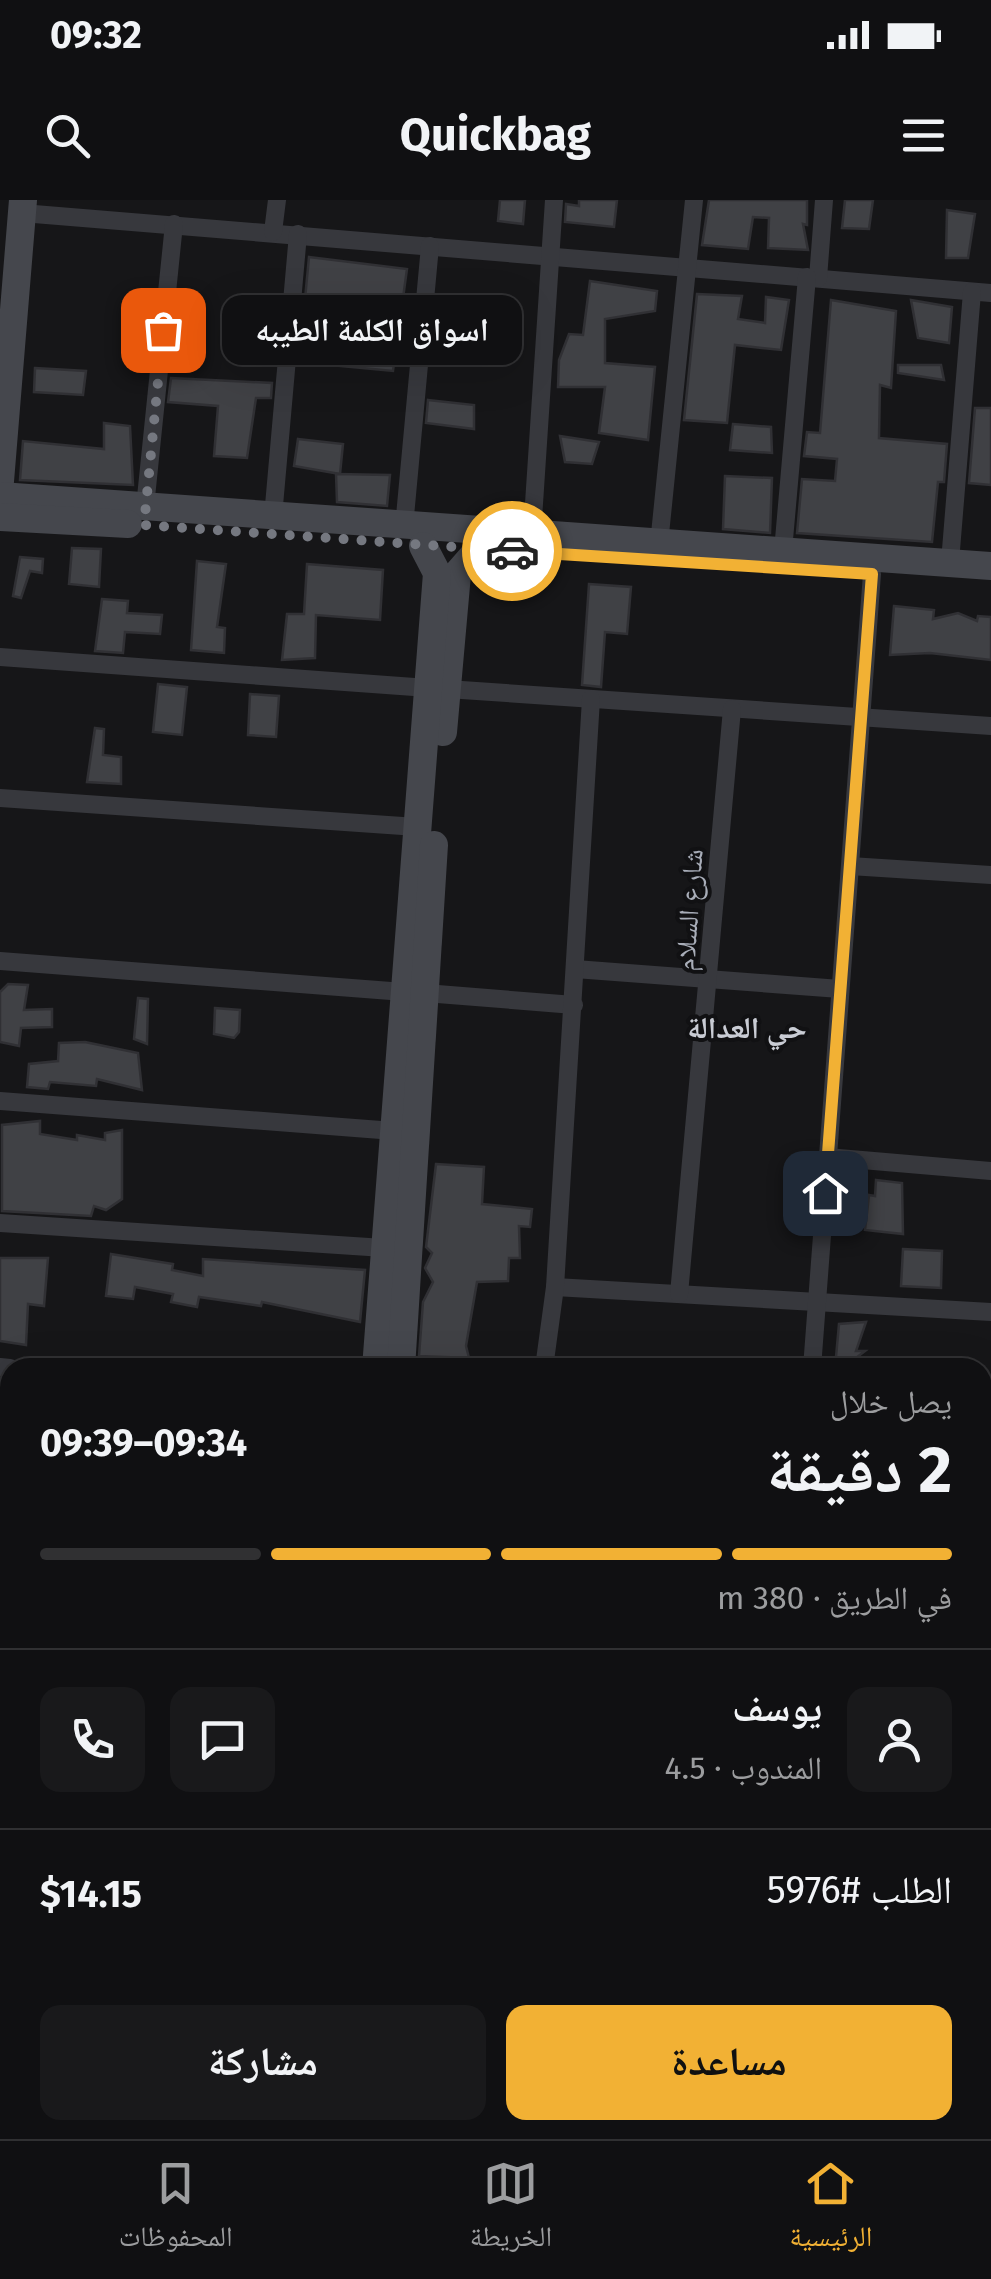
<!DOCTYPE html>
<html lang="ar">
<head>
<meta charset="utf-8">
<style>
  body { margin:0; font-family:"Fira Sans","Noto Naskh Arabic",sans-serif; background:#19191b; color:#f1f3f6; direction:rtl; height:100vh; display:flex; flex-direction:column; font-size:38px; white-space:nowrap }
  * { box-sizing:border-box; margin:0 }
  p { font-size:32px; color:#9c9d9f }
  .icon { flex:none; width:55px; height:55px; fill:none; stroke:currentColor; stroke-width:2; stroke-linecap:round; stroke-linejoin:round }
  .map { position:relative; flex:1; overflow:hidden; direction:ltr }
  .drawer { position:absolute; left:0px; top:1158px; width:992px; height:782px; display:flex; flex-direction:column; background:#101012; border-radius:30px 30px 0 0; box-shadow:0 10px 40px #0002,0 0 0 2px #303032; direction:rtl }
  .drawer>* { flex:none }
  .pin { position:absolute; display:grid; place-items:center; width:85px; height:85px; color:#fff; margin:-42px; border-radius:20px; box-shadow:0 5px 15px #0006 }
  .courier { position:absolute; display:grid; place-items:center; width:100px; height:100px; margin:-50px; border:8px solid #f2b134; border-radius:50%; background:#fff; color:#222; box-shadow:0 2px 12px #0007 }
  .bubble { position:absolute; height:70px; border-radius:20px; background:#101012; box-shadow:0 10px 40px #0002,0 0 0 2px #303032; font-size:32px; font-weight:700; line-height:70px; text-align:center; direction:rtl }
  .head em { font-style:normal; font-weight:700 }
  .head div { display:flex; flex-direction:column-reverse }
  .head { display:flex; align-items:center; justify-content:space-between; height:170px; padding:0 40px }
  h1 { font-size:65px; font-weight:700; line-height:75px }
  .bar { display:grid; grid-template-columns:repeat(4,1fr); gap:15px 10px; align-content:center; height:120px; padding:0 40px }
  .bar i { height:12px; border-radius:8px; background:#303032 }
  .bar .selected { background:#f2b134 }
  .bar p { grid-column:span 4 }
  .line { display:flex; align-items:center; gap:25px; padding:0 40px; border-top:2px solid #303032 }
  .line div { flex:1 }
  .round { display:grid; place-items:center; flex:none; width:105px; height:105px; border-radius:20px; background:#19191b }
  .action { display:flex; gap:20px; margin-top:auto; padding:20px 40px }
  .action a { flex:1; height:115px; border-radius:20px; background:#f2b134; color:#111; font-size:40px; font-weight:700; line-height:115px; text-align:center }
  .action a+a { background:#19191b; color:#f1f3f6 }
  .status { display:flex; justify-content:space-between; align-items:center; height:70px; padding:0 50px; background:#101012; direction:ltr }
  .status svg { height:28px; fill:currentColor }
  header { display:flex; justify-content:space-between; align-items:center; height:130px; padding:0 40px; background:#101012; font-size:45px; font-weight:700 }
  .tabs { display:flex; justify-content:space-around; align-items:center; height:140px; border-top:2px solid #303032; background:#101012; font-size:28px; color:#9c9d9f }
  .tabs a { display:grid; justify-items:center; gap:5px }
  .tabs .selected { color:#f2b134 }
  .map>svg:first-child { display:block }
  .building { fill:#404145; stroke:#303034; stroke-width:2.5 }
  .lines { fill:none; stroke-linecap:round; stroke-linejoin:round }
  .street { stroke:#37383d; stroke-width:18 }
  .secondary { stroke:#45474d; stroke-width:28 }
  .done { stroke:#757880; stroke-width:10; stroke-dasharray:0 18 }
  .route { stroke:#f2b134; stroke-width:12 }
  .labels { text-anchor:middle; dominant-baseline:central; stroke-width:8; stroke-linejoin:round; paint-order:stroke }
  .street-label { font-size:28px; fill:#a8adb8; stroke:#111113 }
  .neighbourhood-label { font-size:30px; font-weight:bold; fill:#c9ccd4; stroke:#111113 }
</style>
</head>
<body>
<div class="status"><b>09:32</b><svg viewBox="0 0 49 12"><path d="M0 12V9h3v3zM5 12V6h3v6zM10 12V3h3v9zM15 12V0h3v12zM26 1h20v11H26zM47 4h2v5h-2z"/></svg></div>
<header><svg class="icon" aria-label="menu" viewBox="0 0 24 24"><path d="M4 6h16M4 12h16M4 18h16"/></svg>Quickbag<svg class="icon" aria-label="search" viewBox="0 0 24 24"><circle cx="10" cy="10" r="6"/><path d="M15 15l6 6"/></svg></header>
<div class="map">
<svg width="991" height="1939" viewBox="0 0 991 1939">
  <rect width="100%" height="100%" fill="#161618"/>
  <g class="building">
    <polygon points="500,0 525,0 523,24 498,21"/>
    <polygon points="579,0 617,0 614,27 565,22 566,4 579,6"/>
    <polygon points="709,0 807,0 807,25 803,24 808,50 768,48 769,18 753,17 748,49 702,45"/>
    <polygon points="845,0 873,0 869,29 842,28"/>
    <polygon points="947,10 975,14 968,58 946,58"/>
    <polygon points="309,57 407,69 393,171 299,162"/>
    <polygon points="590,81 657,91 655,111 605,119 605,163 655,167 648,240 599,233 605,187 558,187 559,160 569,134 583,135"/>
    <polygon points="697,94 742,96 738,119 765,123 766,97 789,100 781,150 735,145 727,223 684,220"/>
    <polygon points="831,100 896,111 891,188 880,185 879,238 947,244 944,282 938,282 932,342 797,333 802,279 835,281 837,259 804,256 807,232 820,233"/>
    <polygon points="911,100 952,107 949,143 918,138"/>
    <polygon points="898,165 941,165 944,180 898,173"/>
    <polygon points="35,168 86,171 83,195 34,192"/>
    <polygon points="171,178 272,183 271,198 256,198 247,258 214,256 218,206 168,202"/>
    <polygon points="428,200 474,205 474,229 426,223"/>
    <polygon points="975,208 991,208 991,285 969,283"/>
    <polygon points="104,223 130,226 133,285 20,280 23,241 104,249"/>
    <polygon points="733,224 771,227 772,253 730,250"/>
    <polygon points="560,236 599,242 592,264 565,262"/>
    <polygon points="298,239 343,244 340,274 294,266"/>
    <polygon points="336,274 390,275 387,306 337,302"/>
    <polygon points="725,276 772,278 770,333 723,329"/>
    <polygon points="72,348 101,349 99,387 69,384"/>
    <polygon points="20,357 43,359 42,373 30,371 21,398 13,396"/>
    <polygon points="197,361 226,364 217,427 225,428 224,453 191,450"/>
    <polygon points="307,364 383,370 380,420 316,415 315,458 282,460 287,414 304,414"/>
    <polygon points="589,384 631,387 627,434 605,432 601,487 582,485"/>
    <polygon points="102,399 128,401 127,413 162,415 160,434 125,432 123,453 95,451"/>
    <polygon points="894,406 934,410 933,419 958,413 977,421 978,416 991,417 991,460 930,453 890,455"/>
    <polygon points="158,484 187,487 182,535 153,532"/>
    <polygon points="250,494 279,496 276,537 248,535"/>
    <polygon points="95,528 104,529 103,555 121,557 121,584 87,582"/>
    <polygon points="8,784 28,785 24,810 52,809 52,827 21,828 19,846 0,842 0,792"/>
    <polygon points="138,798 148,799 147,844 134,839"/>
    <polygon points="215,808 240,810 239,832 234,838 214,834"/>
    <polygon points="85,842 138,853 142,890 97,879 96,886 50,882 48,889 27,887 29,864 58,861 59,843"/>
    <polygon points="40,921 40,934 77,940 77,935 105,940 105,933 122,930 122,999 106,1010 94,1006 91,1016 2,1011 2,925"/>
    <polygon points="436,964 484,967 482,1004 532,1009 530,1027 519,1026 520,1058 509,1058 508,1081 477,1082 466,1146 469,1158 419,1156 423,1102 433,1082 425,1068 432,1053 426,1047"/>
    <polygon points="876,980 902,983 903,1034 865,1030 869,995 875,996"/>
    <polygon points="903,1049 942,1051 941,1088 901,1086"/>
    <polygon points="111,1054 173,1064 172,1070 203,1076 203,1059 365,1070 360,1122 262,1102 261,1106 199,1097 197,1107 171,1102 173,1094 135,1087 133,1099 106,1096"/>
    <polygon points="0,1058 48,1058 44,1106 28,1104 26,1145 0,1141"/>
    <polygon points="866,1122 856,1151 865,1151 843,1168 835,1168 839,1124"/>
  </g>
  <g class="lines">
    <g class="street">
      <polyline points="22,13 991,93"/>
      <polyline points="273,32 277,0"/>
      <polyline points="818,78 824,0"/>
      <polyline points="145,307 174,24"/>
      <polyline points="273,317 298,34"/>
      <polyline points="404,327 430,46"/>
      <polyline points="532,334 554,0"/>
      <polyline points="659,344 694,0"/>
      <polyline points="783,351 807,77"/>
      <polyline points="950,362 972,92"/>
      <polyline points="0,457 428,488"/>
      <polyline points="447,489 991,526"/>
      <polyline points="0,598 417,627"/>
      <polyline points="850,666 991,675"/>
      <polyline points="0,761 404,792"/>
      <polyline points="575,769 840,789"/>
      <polyline points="425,793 574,805"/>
      <polyline points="0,901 394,931"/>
      <polyline points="827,957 991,971"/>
      <polyline points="0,1023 384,1048"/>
      <polyline points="555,1087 991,1112"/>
      <polyline points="679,1094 732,509"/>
      <polyline points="0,1167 10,1168"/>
      <polyline points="544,1168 555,1087 591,499"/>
      <polyline points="812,1168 872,374"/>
      <polyline points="0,1251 10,1251"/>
      <polyline points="0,1712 10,1721"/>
      <polyline points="982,1787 991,1788"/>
      <polyline points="0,1791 10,1788"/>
      <polyline points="43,1939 45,1930"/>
      <polyline points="74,1939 75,1930"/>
      <polyline points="489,1939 490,1930"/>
      <polyline points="895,1939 895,1930"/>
    </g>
    <g class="secondary">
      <polyline points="0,281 23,0"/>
      <polyline points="0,296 991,366"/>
      <polyline points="0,317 128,324"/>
      <polyline points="443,532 457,374 478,350"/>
      <polyline points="376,1168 437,373 423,346"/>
      <polyline points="401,1168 434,645"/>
      <polyline points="982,1245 991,1246"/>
      <polyline points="317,1939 318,1930"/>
      <polyline points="343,1939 344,1930"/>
    </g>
  </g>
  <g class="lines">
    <polyline class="done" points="163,130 144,325 512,351"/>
    <polyline class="route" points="512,351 872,374 825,993"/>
  </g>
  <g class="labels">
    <g class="street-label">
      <text transform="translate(689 710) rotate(-86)">شارع السلام</text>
    </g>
    <g class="neighbourhood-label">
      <text x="747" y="828">حي العدالة</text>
    </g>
  </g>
</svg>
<div class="pin" style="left:163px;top:130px;background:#ea580c"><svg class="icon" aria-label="bag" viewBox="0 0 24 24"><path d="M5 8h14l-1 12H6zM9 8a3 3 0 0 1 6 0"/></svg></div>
<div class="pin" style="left:825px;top:993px;background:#1f2937"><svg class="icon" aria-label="home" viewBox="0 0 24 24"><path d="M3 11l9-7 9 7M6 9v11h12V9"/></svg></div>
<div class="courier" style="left:512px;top:351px"><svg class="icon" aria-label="car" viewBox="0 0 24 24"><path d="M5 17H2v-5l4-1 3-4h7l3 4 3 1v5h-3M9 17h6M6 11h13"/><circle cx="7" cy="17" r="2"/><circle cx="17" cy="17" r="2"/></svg></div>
<div class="bubble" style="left:222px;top:95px;width:300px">اسواق الكلمة الطيبه</div>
<section class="drawer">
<div class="head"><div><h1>2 دقيقة</h1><p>يصل خلال</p></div><em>09:34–09:39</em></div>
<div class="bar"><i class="selected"></i><i class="selected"></i><i class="selected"></i><i></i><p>في الطريق · 380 m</p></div>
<div class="line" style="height:180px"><a class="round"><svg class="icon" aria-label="person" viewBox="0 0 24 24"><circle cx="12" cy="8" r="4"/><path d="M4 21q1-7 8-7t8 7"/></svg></a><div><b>يوسف</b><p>المندوب · 4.5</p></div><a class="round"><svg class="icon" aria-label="chat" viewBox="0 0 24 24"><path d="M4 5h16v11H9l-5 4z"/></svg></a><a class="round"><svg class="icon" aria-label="phone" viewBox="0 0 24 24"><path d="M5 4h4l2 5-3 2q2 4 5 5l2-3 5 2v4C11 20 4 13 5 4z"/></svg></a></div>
<div class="line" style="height:130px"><div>الطلب #5976</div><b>$14.15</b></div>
<div class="action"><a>مساعدة</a><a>مشاركة</a></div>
</section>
</div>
<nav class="tabs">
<a class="selected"><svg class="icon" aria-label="home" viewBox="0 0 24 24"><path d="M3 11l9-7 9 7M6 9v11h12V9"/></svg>الرئيسية</a>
<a><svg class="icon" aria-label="map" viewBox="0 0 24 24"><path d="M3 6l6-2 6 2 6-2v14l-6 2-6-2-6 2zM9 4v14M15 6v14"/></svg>الخريطة</a>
<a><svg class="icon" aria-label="saved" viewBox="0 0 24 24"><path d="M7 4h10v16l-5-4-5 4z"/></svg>المحفوظات</a>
</nav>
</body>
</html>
